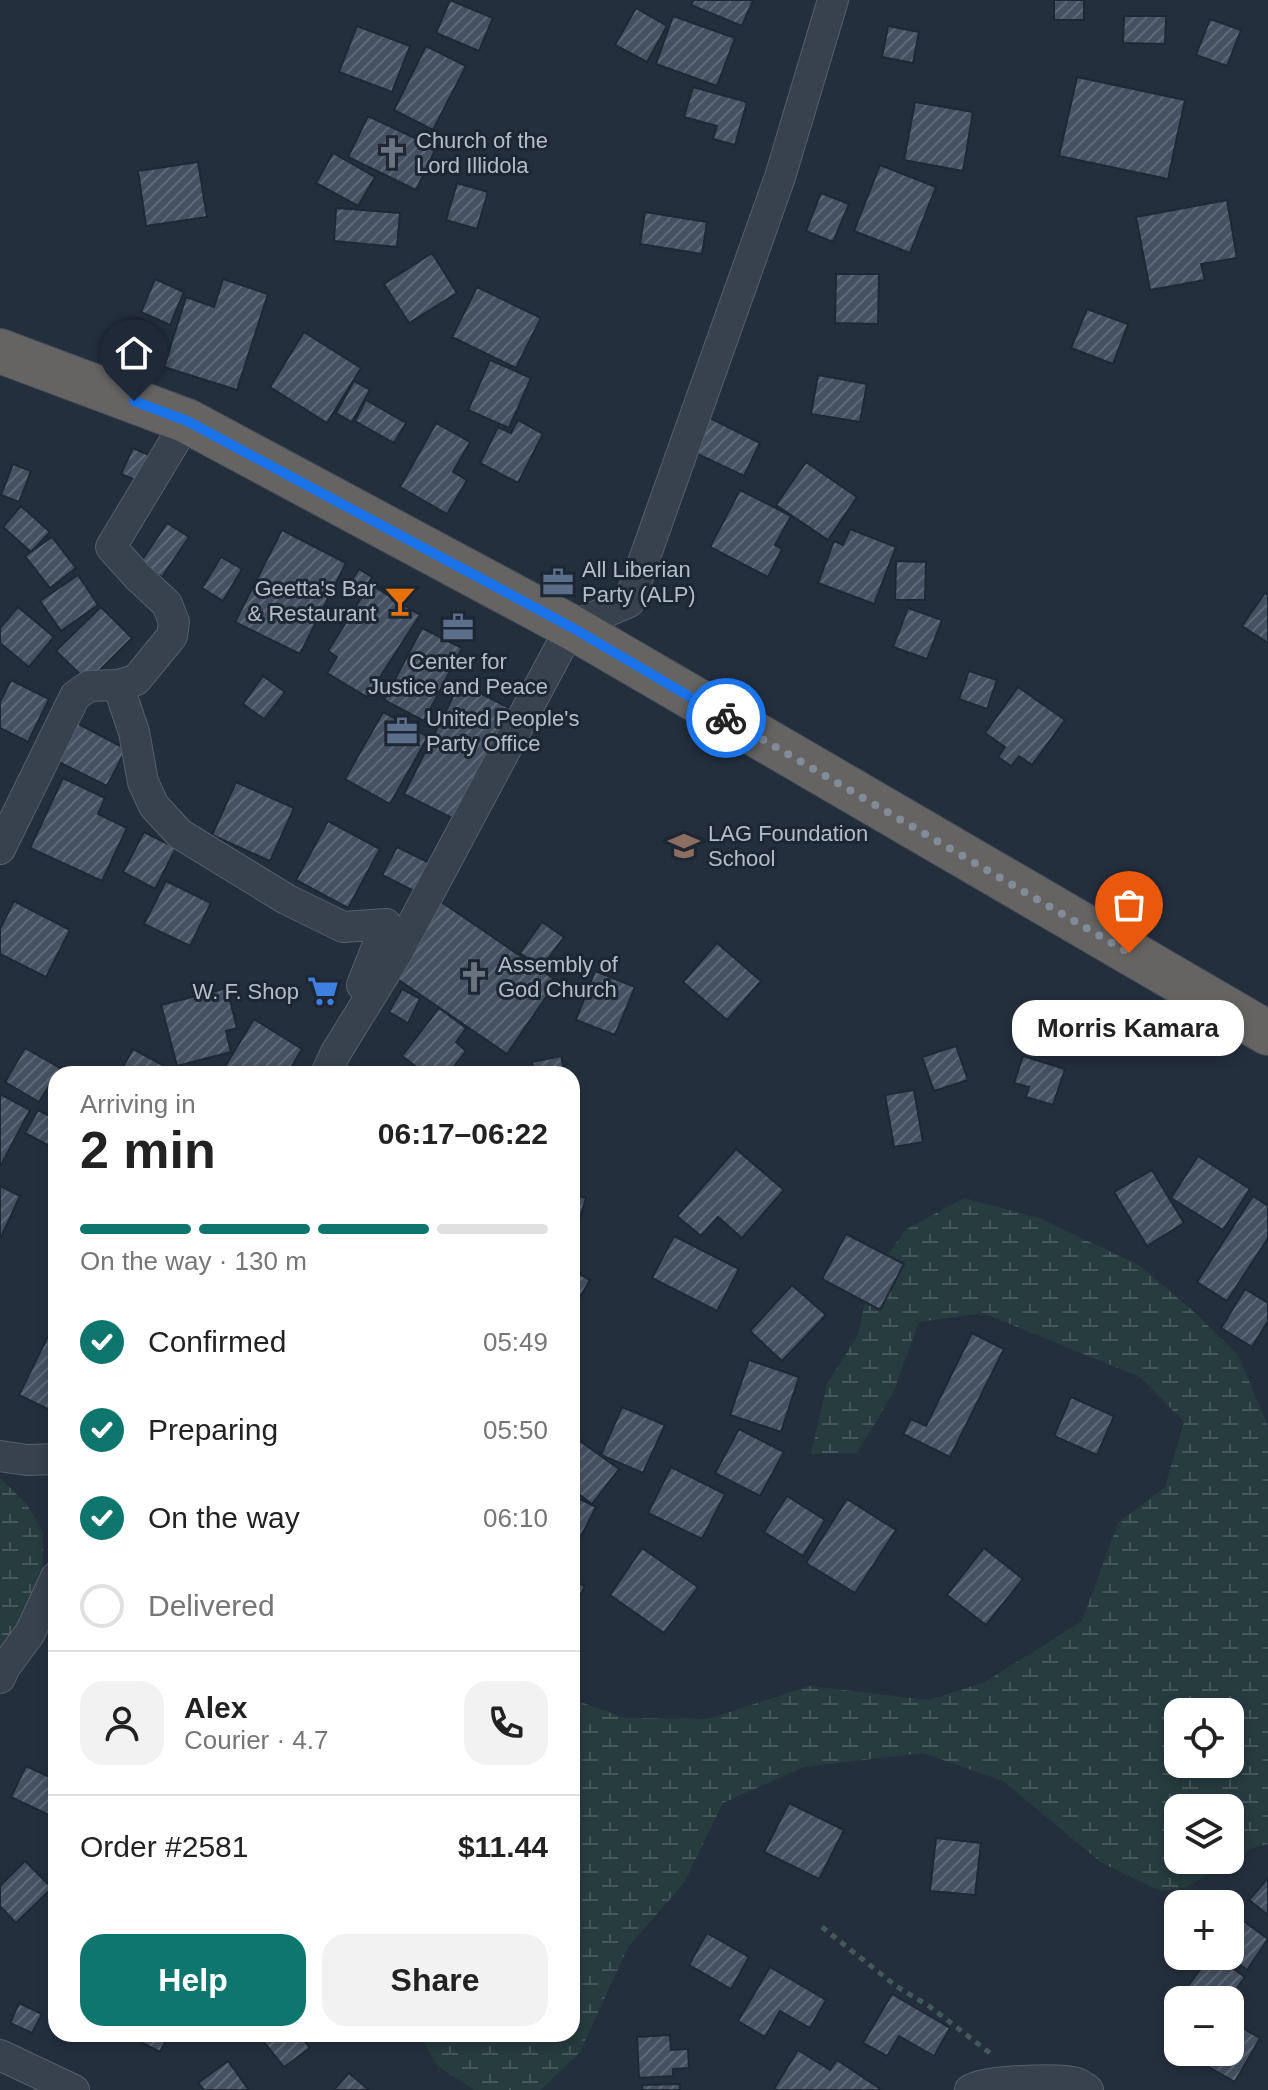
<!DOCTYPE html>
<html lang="en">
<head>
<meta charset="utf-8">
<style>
  body { margin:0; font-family:Helvetica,sans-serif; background:#f2f2f2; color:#222; height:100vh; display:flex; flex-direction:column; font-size:30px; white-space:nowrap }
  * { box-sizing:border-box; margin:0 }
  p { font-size:26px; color:#767676 }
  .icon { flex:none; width:44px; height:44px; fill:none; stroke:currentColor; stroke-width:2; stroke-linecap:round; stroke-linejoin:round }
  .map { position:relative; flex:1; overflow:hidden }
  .sheet { position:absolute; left:48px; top:1066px; width:532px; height:976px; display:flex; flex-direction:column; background:#fff; border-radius:24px; box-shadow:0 4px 12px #0003 }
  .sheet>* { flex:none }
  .tools { position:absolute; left:1164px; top:1698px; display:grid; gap:16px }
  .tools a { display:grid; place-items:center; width:80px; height:80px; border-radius:16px; background:#fff; box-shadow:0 4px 12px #0003; font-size:40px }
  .pin { position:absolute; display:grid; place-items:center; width:68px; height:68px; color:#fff; margin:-82px -34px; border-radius:50% 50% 50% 0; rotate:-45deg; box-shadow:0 0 8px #0007 }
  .pin .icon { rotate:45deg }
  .courier { position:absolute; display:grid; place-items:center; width:80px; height:80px; margin:-40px; border:6px solid #1a73e8; border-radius:50%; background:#fff; color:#222; box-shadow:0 2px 10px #0007 }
  .bubble { position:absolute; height:56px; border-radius:24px; background:#fff; box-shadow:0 4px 12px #0003; font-size:26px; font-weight:700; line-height:56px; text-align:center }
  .headline em { font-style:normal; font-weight:700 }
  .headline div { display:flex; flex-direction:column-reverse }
  .headline { display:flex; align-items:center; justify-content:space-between; height:136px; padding:0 32px }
  h1 { font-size:52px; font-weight:700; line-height:60px }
  .bar { display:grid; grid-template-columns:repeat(4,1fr); gap:12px 8px; align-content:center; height:96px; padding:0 32px }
  .bar i { height:10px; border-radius:6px; background:#e0e0e0 }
  .bar .selected { background:#0f766e }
  .bar p { grid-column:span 4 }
  .line { display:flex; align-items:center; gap:20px; padding:0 32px; border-top:2px solid #e0e0e0 }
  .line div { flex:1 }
  .round { display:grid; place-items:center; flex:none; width:84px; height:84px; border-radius:24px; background:#f2f2f2 }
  ol { padding:0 32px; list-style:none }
  li { display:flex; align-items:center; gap:24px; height:88px }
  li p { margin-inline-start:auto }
  li .icon { padding:8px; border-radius:50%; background:#0f766e; color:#fff; stroke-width:4 }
  li:last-child { color:#767676 }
  li i { width:44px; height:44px; border:4px solid #e0e0e0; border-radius:50% }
  .cta { display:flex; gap:16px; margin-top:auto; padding:16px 32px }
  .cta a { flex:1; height:92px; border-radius:24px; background:#0f766e; color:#fff; font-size:32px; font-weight:700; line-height:92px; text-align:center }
  .cta a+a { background:#f2f2f2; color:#222 }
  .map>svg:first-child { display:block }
  .wetland { fill:url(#wetland-marsh); fill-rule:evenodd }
  .building { fill:url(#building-hatch); stroke:#1f2835; stroke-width:2 }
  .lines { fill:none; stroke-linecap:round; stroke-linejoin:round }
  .minor-casing { stroke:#565f6c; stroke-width:32 }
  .trunk-casing { stroke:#434c59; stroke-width:46 }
  .path { stroke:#44595c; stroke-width:5; stroke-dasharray:6 6; stroke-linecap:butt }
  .minor { stroke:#38414e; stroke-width:30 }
  .trunk { stroke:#656462; stroke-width:44 }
  .done { stroke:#828b98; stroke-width:8; stroke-dasharray:0 14.4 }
  .route { stroke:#1a73e8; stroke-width:10 }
  .labels { text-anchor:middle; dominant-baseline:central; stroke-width:6; stroke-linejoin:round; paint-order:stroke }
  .poi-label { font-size:22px; fill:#b4bcc9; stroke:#1d2633; text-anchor:start }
</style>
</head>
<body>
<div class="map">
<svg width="1268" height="2090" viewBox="0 0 1268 2090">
  <defs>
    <pattern id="wetland-marsh" width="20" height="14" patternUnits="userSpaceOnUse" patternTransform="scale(2)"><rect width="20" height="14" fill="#263c3f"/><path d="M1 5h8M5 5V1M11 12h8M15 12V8" fill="none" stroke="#435659"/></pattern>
    <pattern id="building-hatch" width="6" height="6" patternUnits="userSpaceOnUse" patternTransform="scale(2)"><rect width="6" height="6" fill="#455162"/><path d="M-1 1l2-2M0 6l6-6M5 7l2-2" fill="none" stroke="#5d6877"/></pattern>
  </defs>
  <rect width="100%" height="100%" fill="#242f3e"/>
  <g class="wetland">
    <path d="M964 1198 1039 1218 1139 1265 1194 1312 1238 1355 1268 1426V1844L1252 1848 1185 1888 1160 1891 1102 1863 1003 1781 923 1753 804 1767 723 1803 684 1883 628 1947 580 2052 541 2090H474L437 2066 419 2034H572V1699L625 1718 708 1719 809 1686 929 1700 985 1682 1082 1621 1118 1523 1165 1487 1184 1422 1140 1377 983 1313 919 1322 893 1393 857 1453 811 1454 827 1384 858 1335 869 1283 905 1230ZM1178 1712H1230V1764H1178ZM1178 1808H1230V1860H1178Z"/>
    <polygon points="0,1478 26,1503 43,1532 43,1585 0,1662"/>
  </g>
  <g class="building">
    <polygon points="450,0 493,18 479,51 436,33"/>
    <polygon points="694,0 753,0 742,26 691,5"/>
    <rect x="1054" y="0" width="30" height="20"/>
    <polygon points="636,8 667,26 647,62 615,45"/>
    <polygon points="673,16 735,38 717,86 656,64"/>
    <polygon points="1124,16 1166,16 1165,44 1123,43"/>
    <polygon points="1210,19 1241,30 1227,66 1196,55"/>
    <polygon points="357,26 410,46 392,92 339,72"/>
    <polygon points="888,26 919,32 913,63 882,57"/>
    <polygon points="426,46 466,66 433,130 394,110"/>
    <polygon points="1077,77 1185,100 1168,179 1059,156"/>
    <polygon points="693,87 747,102 735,145 713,139 717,126 684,117"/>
    <polygon points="915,102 973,112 963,171 904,160"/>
    <polygon points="368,116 436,148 416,190 348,157"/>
    <polygon points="333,153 375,177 358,206 316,183"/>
    <polygon points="198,162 207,217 146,226 138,171"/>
    <polygon points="880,165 936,187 910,253 854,231"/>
    <polygon points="457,183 488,192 477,229 446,220"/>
    <polygon points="821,193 849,204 833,242 806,231"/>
    <polygon points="1227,200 1237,258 1201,264 1205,280 1150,290 1136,217"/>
    <polygon points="336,208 400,213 397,247 334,241"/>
    <polygon points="645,212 707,222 702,254 640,244"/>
    <polygon points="432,253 457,293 409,323 384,284"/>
    <polygon points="836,274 879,274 878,324 835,323"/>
    <polygon points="155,279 184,292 170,325 141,312"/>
    <polygon points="223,279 268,294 237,390 164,367 186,297 214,307"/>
    <polygon points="477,287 541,318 516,368 452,337"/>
    <polygon points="1087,309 1128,324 1113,364 1071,348"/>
    <polygon points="137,318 156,327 146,348 127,340"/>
    <polygon points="304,332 361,368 327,423 270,387"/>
    <polygon points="490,360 531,378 509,428 468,410"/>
    <polygon points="818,375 867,384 860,422 811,414"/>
    <polygon points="354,381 370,390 352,422 336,413"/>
    <polygon points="366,400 406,423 394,443 355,421"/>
    <polygon points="706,416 760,443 744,476 689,450"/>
    <polygon points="518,420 543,434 518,483 480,463 498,427 511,433"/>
    <polygon points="436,423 470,442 453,472 467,480 447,514 400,487"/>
    <polygon points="133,448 151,456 140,482 121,474"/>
    <polygon points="806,462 857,497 828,540 776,505"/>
    <polygon points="13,464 31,471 19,502 1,495"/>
    <polygon points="740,490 791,516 775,545 782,549 768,577 710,547"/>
    <polygon points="21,506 50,532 31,552 3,527"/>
    <polygon points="167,523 189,537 162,577 140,563"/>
    <polygon points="850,529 896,547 874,604 818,583 834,541 843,545"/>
    <polygon points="282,530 346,563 300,654 235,622"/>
    <polygon points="52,537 76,568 50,588 25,556"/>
    <polygon points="221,557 242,569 223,601 202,588"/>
    <polygon points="896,561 926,562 925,600 895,600"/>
    <polygon points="359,569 372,577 362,594 348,586"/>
    <polygon points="78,575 98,605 61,631 40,601"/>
    <polygon points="370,584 420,615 367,697 327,673 337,657 328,651"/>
    <polygon points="1265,593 1268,595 1268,643 1242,626"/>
    <polygon points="18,607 54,637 29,667 0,643 0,628"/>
    <polygon points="101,607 132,638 88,682 56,651"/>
    <polygon points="908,608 942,620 927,659 893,647"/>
    <polygon points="422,628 462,648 424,721 384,700"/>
    <polygon points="969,671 997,680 987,709 959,699"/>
    <polygon points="263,676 285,692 264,719 243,704"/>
    <polygon points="11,680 49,699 28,742 0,728 0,702"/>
    <polygon points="460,683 511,709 456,820 404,794"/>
    <polygon points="1018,687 1065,720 1032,765 1019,756 1011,766 998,757 1005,747 985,733"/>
    <polygon points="383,712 428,737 390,804 345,779"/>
    <polygon points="71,720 126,749 107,786 51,758"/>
    <polygon points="63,778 105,798 98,814 127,828 102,881 30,848"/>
    <polygon points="236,782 294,808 270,861 212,835"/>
    <polygon points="328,821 380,849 348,908 296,880"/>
    <polygon points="144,832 176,848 155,889 123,872"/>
    <polygon points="397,847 438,867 424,896 382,875"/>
    <polygon points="166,881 211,903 190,946 144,924"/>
    <polygon points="14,901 70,930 46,977 0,954 0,929"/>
    <polygon points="440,901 557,981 507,1054 390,974"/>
    <polygon points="542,922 564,937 541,968 520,953"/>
    <polygon points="717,943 761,981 727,1020 683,982"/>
    <polygon points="595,971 635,987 615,1035 576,1020"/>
    <polygon points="227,988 237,1028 226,1031 231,1052 177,1066 161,1005"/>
    <polygon points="402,989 420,999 408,1023 389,1012"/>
    <polygon points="439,1008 466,1028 456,1042 466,1051 448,1074 426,1074 402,1056"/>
    <polygon points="254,1019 302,1049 287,1074 221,1073"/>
    <polygon points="956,1046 968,1080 934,1091 922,1057"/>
    <polygon points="25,1048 60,1068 39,1102 5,1082"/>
    <polygon points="133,1049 170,1069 167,1074 119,1074"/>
    <polygon points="561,1056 565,1074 528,1074 534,1073 532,1062"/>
    <polygon points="1023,1056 1065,1069 1053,1105 1026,1097 1029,1087 1014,1083"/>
    <polygon points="914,1090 923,1142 894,1147 885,1095"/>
    <polygon points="0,1094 30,1110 0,1167"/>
    <polygon points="38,1110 56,1119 56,1142 53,1148 25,1133"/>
    <polygon points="736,1149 784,1190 742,1238 718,1217 701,1236 677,1216"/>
    <polygon points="1198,1156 1250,1189 1223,1230 1171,1198"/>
    <polygon points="1152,1170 1184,1223 1147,1246 1114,1192"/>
    <polygon points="0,1186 20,1196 0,1239"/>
    <polygon points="572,1194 586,1198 572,1245"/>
    <polygon points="1253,1196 1268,1206 1268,1238 1227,1301 1197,1282"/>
    <polygon points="846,1234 904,1264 880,1310 822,1279"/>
    <polygon points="674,1236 739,1269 717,1311 652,1278"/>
    <polygon points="572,1270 590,1280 572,1311"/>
    <polygon points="792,1285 826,1315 782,1361 750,1331"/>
    <polygon points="1245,1289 1268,1303 1268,1321 1252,1347 1221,1328"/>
    <polygon points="972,1333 1004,1349 950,1457 903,1434 911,1419 926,1426"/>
    <polygon points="49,1334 56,1337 56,1413 19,1395"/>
    <polygon points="749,1360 799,1377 781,1432 730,1415"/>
    <polygon points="1071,1397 1114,1416 1097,1455 1054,1436"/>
    <polygon points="622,1407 665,1425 643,1473 601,1455"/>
    <polygon points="739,1429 784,1452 760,1496 715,1473"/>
    <polygon points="573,1436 619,1469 592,1504 572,1489"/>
    <polygon points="671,1467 725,1494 702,1539 648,1513"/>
    <polygon points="572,1495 596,1507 574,1550 572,1549"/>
    <polygon points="787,1496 825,1520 803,1556 764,1532"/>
    <polygon points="847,1499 896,1530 855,1593 806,1563"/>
    <polygon points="642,1548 698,1587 664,1633 610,1595"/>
    <polygon points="984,1548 1023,1579 986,1625 947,1595"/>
    <polygon points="572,1580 585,1586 572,1611"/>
    <polygon points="26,1766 56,1780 56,1810 53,1817 11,1797"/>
    <polygon points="789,1803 844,1830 819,1879 764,1852"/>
    <polygon points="936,1838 981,1843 975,1895 930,1891"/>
    <polygon points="25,1861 52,1888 16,1923 0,1906 0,1886"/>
    <polygon points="1268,1878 1268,1915 1249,1900"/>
    <polygon points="1238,1917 1268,1939 1247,1970 1228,1956 1230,1956 1230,1929"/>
    <polygon points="707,1933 749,1957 731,1989 689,1965"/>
    <polygon points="1210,1956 1215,1956 1245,1977 1228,2000 1194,2000 1183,1993"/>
    <polygon points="770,1967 826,2000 810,2028 780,2011 765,2037 738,2021"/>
    <polygon points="892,1994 950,2028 934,2056 899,2036 887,2056 863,2043"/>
    <polygon points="19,2003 42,2014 32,2033 10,2023"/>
    <polygon points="1230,2021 1260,2038 1235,2082 1193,2058 1197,2052 1230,2052"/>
    <polygon points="125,2034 169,2034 160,2052"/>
    <polygon points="264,2034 299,2034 310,2048 284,2067 260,2037"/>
    <polygon points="670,2035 671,2050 688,2049 689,2068 673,2069 673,2076 639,2078 637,2037"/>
    <polygon points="798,2050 830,2070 837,2060 882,2090 776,2090 774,2089"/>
    <polygon points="228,2061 249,2090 204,2090 198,2083"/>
    <polygon points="349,2073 369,2090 334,2090"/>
    <polygon points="680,2084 680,2090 642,2090 642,2085"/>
  </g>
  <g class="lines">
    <defs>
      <g id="minor">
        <polyline points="118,685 134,732 143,782 154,806 180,834 286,899 343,927 386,924 362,985"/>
        <polyline points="0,849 75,696 89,686 118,685 136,680 172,636 174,622 167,604 137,576 111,547 187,421"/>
        <polyline points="326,1074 335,1054 396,955 571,627 629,602 780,177 833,0"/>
        <polyline points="0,1456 27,1460 56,1459"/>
        <polyline points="0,1678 5,1667 30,1633 56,1577"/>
        <polyline points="0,2055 74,2090"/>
        <path d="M970 2090C984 2080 1060 2078 1077 2083 1082 2085 1085 2088 1088 2090"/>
      </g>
      <polyline id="trunk" points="0,351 187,421 571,627 1268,1033"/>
    </defs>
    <use href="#minor" class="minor-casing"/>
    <use href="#trunk" class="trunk-casing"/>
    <polyline class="path" points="822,1927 896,1986 929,2006 990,2053"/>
    <use href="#minor" class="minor"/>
    <use href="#trunk" class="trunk"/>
  </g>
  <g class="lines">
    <polyline class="done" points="726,718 1129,953"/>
    <polyline class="route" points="134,401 187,421 571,627 726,718"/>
  </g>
  <defs>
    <symbol id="church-bare" viewBox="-9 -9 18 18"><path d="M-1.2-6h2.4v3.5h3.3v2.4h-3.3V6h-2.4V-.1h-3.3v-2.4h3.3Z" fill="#6b7280" stroke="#1d2633" stroke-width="2.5" paint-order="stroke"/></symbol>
    <symbol id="office-bare" viewBox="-9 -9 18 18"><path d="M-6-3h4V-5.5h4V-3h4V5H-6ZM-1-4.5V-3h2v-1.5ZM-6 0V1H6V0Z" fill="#5c6f8a" stroke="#1d2633" stroke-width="2.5" paint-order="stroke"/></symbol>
    <symbol id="bar-bare" viewBox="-9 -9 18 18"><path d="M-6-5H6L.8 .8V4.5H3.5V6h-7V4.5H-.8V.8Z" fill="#e8710a" stroke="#1d2633" stroke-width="2.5" paint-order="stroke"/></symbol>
    <symbol id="school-bare" viewBox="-9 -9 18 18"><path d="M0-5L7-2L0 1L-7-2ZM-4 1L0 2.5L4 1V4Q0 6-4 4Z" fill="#8d6e63" stroke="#1d2633" stroke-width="2.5" paint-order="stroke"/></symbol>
    <symbol id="supermarket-bare" viewBox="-9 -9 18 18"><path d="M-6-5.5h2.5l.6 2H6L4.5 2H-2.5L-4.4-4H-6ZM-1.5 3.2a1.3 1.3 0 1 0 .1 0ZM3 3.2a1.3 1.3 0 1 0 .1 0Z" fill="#3f7fe0" stroke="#1d2633" stroke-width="2.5" paint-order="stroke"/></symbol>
  </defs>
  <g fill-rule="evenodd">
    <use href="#church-bare" x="370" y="131" width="44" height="44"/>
    <use href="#office-bare" x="536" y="560" width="44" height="44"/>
    <use href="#bar-bare" x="378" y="579" width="44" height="44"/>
    <use href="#office-bare" x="436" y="605" width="44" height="44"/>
    <use href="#office-bare" x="380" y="709" width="44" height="44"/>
    <use href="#school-bare" x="662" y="824" width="44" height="44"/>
    <use href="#church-bare" x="452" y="955" width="44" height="44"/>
    <use href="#supermarket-bare" x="301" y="969" width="44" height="44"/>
  </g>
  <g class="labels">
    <g class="poi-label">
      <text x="416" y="140">Church of the<tspan x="416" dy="25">Lord Illidola</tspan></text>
      <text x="582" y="569">All Liberian<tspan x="582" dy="25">Party (ALP)</tspan></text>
      <text x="376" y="588" text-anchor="end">Geetta's Bar<tspan x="376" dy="25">&amp; Restaurant</tspan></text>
      <text x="458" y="661" text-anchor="middle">Center for<tspan x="458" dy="25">Justice and Peace</tspan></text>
      <text x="426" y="718">United People's<tspan x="426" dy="25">Party Office</tspan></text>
      <text x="708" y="833">LAG Foundation<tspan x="708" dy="25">School</tspan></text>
      <text x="498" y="964">Assembly of<tspan x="498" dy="25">God Church</tspan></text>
      <text x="299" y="991" text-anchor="end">W. F. Shop</text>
    </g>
  </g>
</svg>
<div class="tools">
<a><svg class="icon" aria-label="locate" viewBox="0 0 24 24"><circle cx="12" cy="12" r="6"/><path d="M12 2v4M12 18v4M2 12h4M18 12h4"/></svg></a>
<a><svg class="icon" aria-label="layers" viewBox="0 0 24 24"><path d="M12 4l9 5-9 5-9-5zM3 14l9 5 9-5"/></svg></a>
<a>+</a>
<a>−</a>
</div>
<div class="pin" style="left:1129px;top:953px;background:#ea580c"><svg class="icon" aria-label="bag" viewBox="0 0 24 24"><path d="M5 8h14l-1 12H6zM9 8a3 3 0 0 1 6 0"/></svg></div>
<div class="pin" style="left:134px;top:401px;background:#1f2937"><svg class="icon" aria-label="home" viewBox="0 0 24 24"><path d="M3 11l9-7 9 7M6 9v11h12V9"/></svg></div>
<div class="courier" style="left:726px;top:718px"><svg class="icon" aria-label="bike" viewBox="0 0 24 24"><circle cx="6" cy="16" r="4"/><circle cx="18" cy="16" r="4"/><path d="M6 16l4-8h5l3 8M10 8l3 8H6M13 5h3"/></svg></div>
<div class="bubble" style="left:1012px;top:1000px;width:232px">Morris Kamara</div>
<section class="sheet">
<div class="headline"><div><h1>2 min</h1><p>Arriving in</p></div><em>06:17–06:22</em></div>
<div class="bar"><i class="selected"></i><i class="selected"></i><i class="selected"></i><i></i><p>On the way · 130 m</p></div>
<ol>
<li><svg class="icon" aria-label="check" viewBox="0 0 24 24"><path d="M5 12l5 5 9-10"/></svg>Confirmed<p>05:49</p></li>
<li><svg class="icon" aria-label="check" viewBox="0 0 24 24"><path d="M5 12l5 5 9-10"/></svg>Preparing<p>05:50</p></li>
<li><svg class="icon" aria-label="check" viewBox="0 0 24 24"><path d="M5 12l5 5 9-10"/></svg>On the way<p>06:10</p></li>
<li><i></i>Delivered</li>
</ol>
<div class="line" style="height:144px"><a class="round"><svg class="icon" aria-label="person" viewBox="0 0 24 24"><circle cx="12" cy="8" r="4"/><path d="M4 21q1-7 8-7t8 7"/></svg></a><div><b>Alex</b><p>Courier · 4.7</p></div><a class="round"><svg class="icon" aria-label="phone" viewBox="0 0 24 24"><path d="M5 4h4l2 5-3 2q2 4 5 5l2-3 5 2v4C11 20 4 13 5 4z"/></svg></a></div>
<div class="line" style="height:104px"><div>Order #2581</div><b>$11.44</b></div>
<div class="cta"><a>Help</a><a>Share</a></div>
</section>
</div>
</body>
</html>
